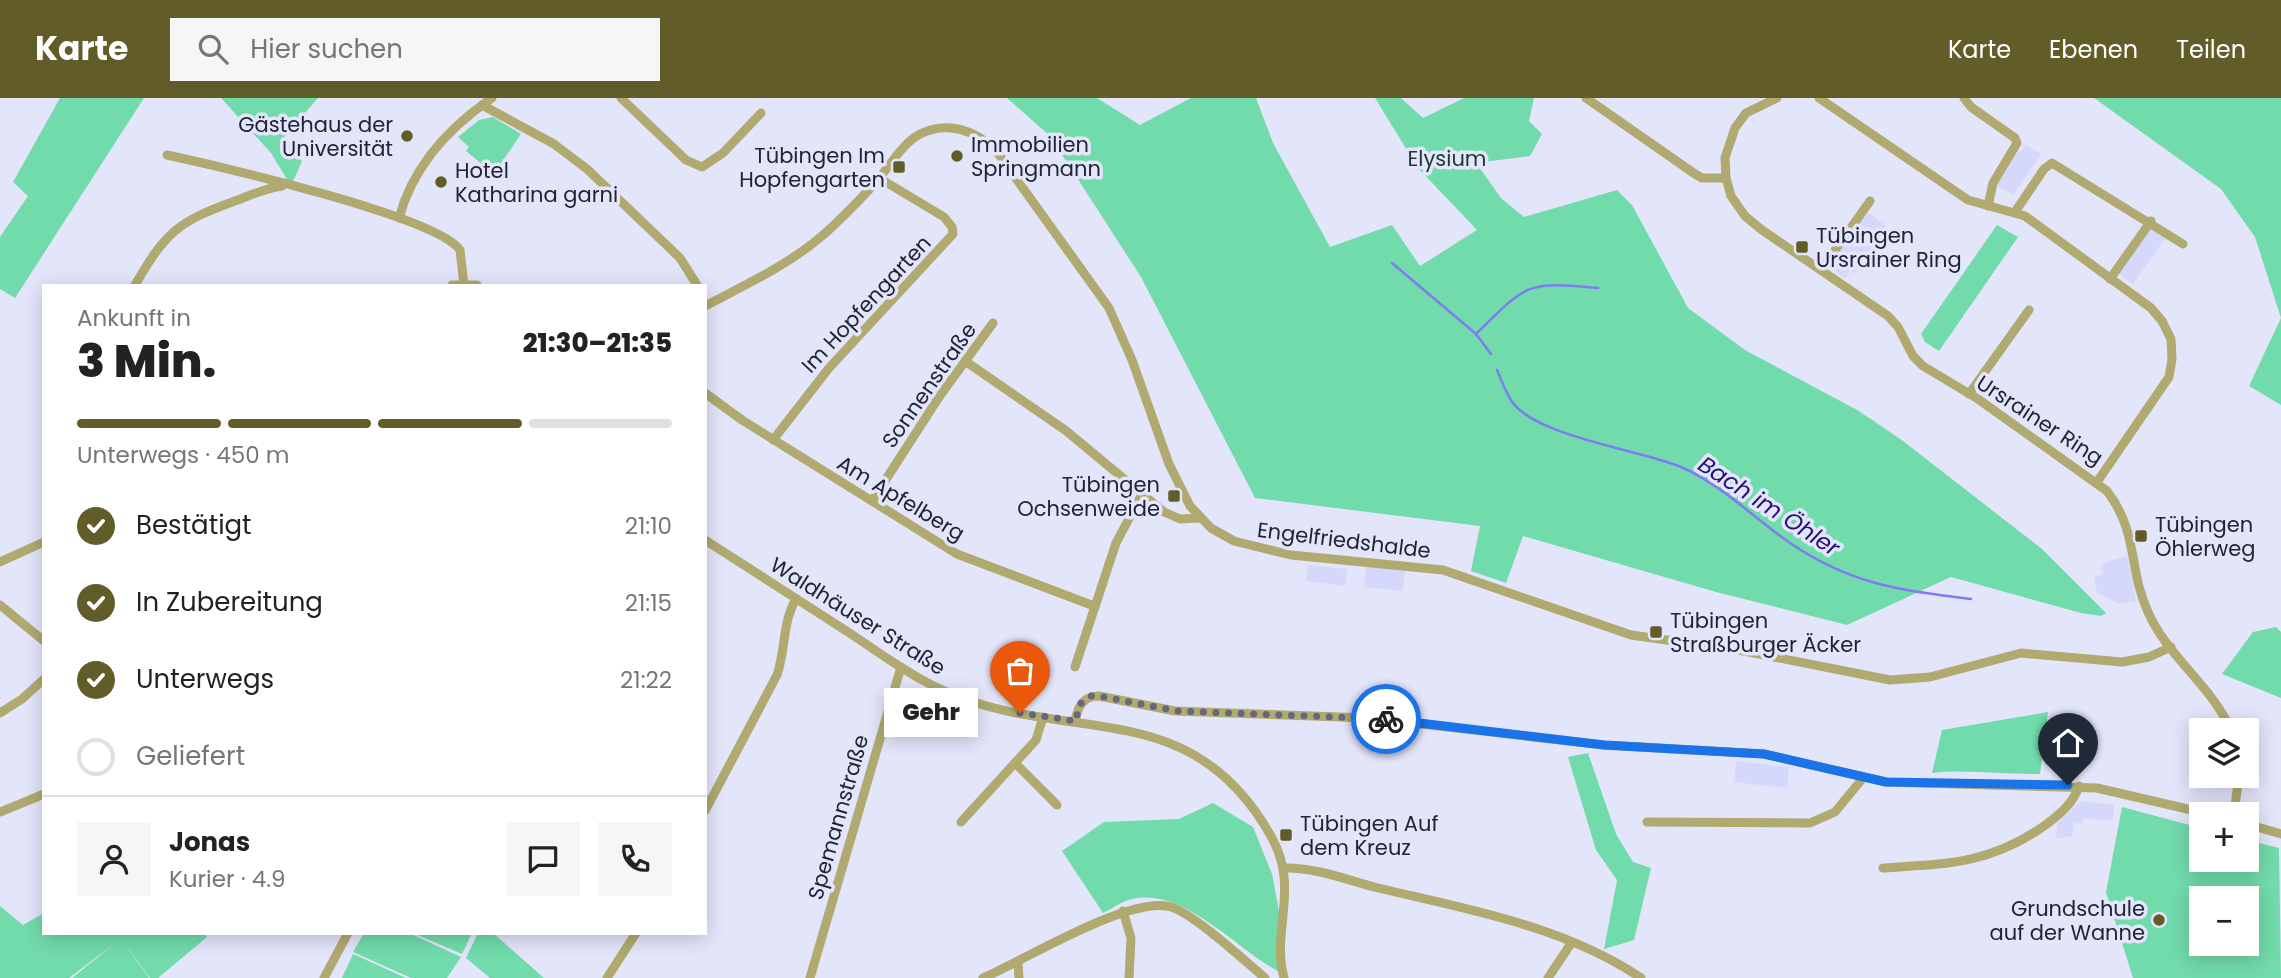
<!DOCTYPE html>
<html lang="de">
<head>
<meta charset="utf-8">
<style>
  body { margin:0; font-family:Poppins,sans-serif; background:#f6f6f6; color:#222; height:100vh; display:flex; flex-direction:column; font-size:26px; white-space:nowrap }
  * { box-sizing:border-box; margin:0 }
  p { font-size:23px; color:#767676 }
  .icon { flex:none; width:38px; height:38px; fill:none; stroke:currentColor; stroke-width:2; stroke-linecap:round; stroke-linejoin:round }
  .map { position:relative; flex:1; overflow:hidden }
  .drawer { position:absolute; left:42px; top:186px; width:665px; height:651px; display:flex; flex-direction:column; background:#fff; border-radius:0px; box-shadow:0 4px 18px #0003 }
  .drawer>* { flex:none }
  .tools { position:absolute; left:2189px; top:620px; display:grid; gap:14px }
  .tools a { display:grid; place-items:center; width:70px; height:70px; border-radius:0px; background:#fff; box-shadow:0 4px 18px #0003; font-size:35px }
  .pin { position:absolute; display:grid; place-items:center; width:60px; height:60px; color:#fff; margin:-72px -30px; border-radius:50% 50% 50% 0; rotate:-45deg; box-shadow:0 0 7px #0007 }
  .pin .icon { rotate:45deg }
  .courier { position:absolute; display:grid; place-items:center; width:70px; height:70px; margin:-35px; border:5px solid #1a73e8; border-radius:50%; background:#fff; color:#222; box-shadow:0 2px 9px #0007 }
  .bubble { position:absolute; height:49px; border-radius:0px; background:#fff; box-shadow:0 4px 18px #0003; font-size:23px; font-weight:800; line-height:49px; text-align:center }
  .head em { font-style:normal; font-weight:800 }
  .head div { display:flex; flex-direction:column-reverse }
  .head { display:flex; align-items:center; justify-content:space-between; height:119px; padding:0 35px }
  h1 { font-size:46px; font-weight:800; line-height:52px }
  .bar { display:grid; grid-template-columns:repeat(4,1fr); gap:10px 7px; align-content:center; height:84px; padding:0 35px }
  .bar i { height:9px; border-radius:5px; background:#e0e0e0 }
  .bar .active { background:#625c28 }
  .bar p { grid-column:span 4 }
  .line { display:flex; align-items:center; gap:18px; padding:0 35px; border-top:2px solid #e0e0e0 }
  .line div { flex:1 }
  .round { display:grid; place-items:center; flex:none; width:74px; height:74px; border-radius:0px; background:#f6f6f6 }
  ol { padding:0 35px; list-style:none }
  li { display:flex; align-items:center; gap:21px; height:77px }
  li p { margin-inline-start:auto }
  li .icon { padding:7px; border-radius:50%; background:#625c28; color:#fff; stroke-width:4 }
  li:last-child { color:#767676 }
  li i { width:38px; height:38px; border:4px solid #e0e0e0; border-radius:50% }
  header { display:flex; align-items:center; gap:42px; box-sizing:border-box; height:98px; padding:0 35px; background:#625c28; color:#fff }
  header strong { font-size:33px }
  nav { display:flex; gap:38px; margin-inline-start:auto; font-size:24px }
  .search { width:490px; height:63px; background:#f6f6f6; display:flex; align-items:center; gap:18px; box-sizing:border-box; padding:0 24px; border-radius:0px; color:#767676; font-size:26px }
  .map>svg:first-child { display:block }
  .built { fill:#d6d8fb }
  .green { fill:#72dbab; fill-rule:evenodd }
  .lines { fill:none; stroke-linecap:round; stroke-linejoin:round }
  .stream { stroke:#7f7cf0; stroke-width:2.5 }
  .minor { stroke:#b0a970; stroke-width:9 }
  .done { stroke:#66677b; stroke-width:7; stroke-dasharray:0 12.6 }
  .route { stroke:#1a73e8; stroke-width:9 }
  .poi-dot { fill:#625c28; stroke:#e3e5fa; stroke-width:2.5 }
  .labels { text-anchor:middle; dominant-baseline:central; stroke-width:7; stroke-linejoin:round; paint-order:stroke }
  .poi-label { font-size:21px; fill:#222336; stroke:#e3e5fa; text-anchor:start }
  .park-label { font-size:21px; fill:#1e382c; stroke:#e3e5fa }
  .street-label { font-size:21px; fill:#222336; stroke:#e3e5fa }
  .water-label { font-size:23px; font-style:italic; fill:#291079; stroke:#e3e5fa }
</style>
</head>
<body>
<header>
<strong>Karte</strong>
<div class="search"><svg class="icon" aria-label="search" viewBox="0 0 24 24"><circle cx="10" cy="10" r="6"/><path d="M15 15l6 6"/></svg>Hier suchen</div>
<nav><a>Karte</a><a>Ebenen</a><a>Teilen</a></nav>
</header>
<div class="map">
<svg width="2281" height="880" viewBox="0 0 2281 880">
  <rect width="100%" height="100%" fill="#e3e5fa"/>
  <g class="built">
    <polygon points="2026,46 2041,56 2013,97 1993,85 2015,51 2021,54"/>
    <polygon points="1866,113 1887,129 1854,175 1851,173 1845,181 1828,167"/>
    <polygon points="2152,129 2166,139 2133,186 2115,173"/>
    <polygon points="2127,458 2136,503 2119,506 2097,495 2094,478 2103,477 2101,469 2108,463"/>
    <polygon points="1367,463 1406,467 1403,493 1364,489"/>
    <polygon points="1308,467 1348,471 1345,488 1306,483"/>
    <polygon points="1736,663 1789,669 1787,690 1734,684"/>
    <polygon points="2081,703 2114,707 2113,723 2084,720 2083,726 2074,725 2072,738 2055,741 2058,725"/>
  </g>
  <g class="green">
    <polygon points="60,0 144,0 15,200 0,191 0,139 28,98 13,84"/>
    <polygon points="221,0 318,0 283,40 302,63 291,88 271,55"/>
    <polygon points="1007,0 1097,0 1140,27 1191,0 1256,0 1273,45 1330,149 1392,127 1420,168 1477,132 1418,70 1375,0 1401,0 1423,20 1464,0 1534,0 1529,23 1542,36 1530,58 1476,65 1501,100 1524,119 1617,92 1632,107 1688,210 1745,252 1859,313 1903,343 2042,451 2106,515 2101,518 2081,515 1951,479 1847,527 1716,494 1523,438 1506,485 1471,473 1480,428 1255,400 1141,179 1050,38"/>
    <polygon points="2094,0 2281,0 2281,220 2255,139 2221,91"/>
    <polygon points="493,19 521,36 494,76 466,53 469,49 458,39 479,22"/>
    <polygon points="1997,127 2018,139 1939,253 1925,244 1921,236"/>
    <polygon points="2281,220 2281,307 2249,288"/>
    <polygon points="2276,529 2281,534 2281,600 2222,576 2253,534"/>
    <path d="M2048 614 2040 676C2004 677 1968 671 1932 675L1942 632Z"/>
    <polygon points="1588,655 1616,736 1633,764 1651,770 1634,842 1604,851 1617,782 1596,752 1568,659"/>
    <path d="M1213 705 1253 729 1272 776 1283 834V876C1237 853 1185 789 1132 801 1122 803 1112 811 1103 815L1062 753 1104 724 1179 721Z"/>
    <path d="M2122 709 2201 730 2202 761H2247V742L2279 750 2281 880H2133L2106 794ZM2202 800H2247V845H2202Z"/>
    <polygon points="0,808 23,827 44,815 44,835 204,835 207,839 158,880 150,880 121,841 149,880 72,880 114,846 69,880 0,880"/>
    <polygon points="364,835 409,835 461,859 447,880 411,880 353,854"/>
    <polygon points="413,835 472,835 462,856"/>
    <polygon points="478,835 493,835 544,880 490,880 466,860"/>
    <polygon points="353,856 406,880 342,880"/>
  </g>
  <g class="lines">
    <g class="stream">
      <polyline points="1392,165 1476,236 1491,256"/>
      <path d="M1476 236C1527 186 1525 183 1598 190"/>
      <path d="M1497 272C1502 283 1506 296 1513 305 1539 339 1640 352 1681 369 1721 386 1755 421 1790 445 1852 487 1900 492 1971 501"/>
    </g>
    <g class="minor">
      <polyline points="621,0 686,62 702,69 723,55 761,15"/>
      <polyline points="1586,0 1695,76 1702,80 1726,80"/>
      <path d="M1777 0 1746 15 1735 30 1725 60 1726 80 1731 98 1745 118 1762 132 1888 218 1898 229 1913 258 1923 268 1978 301 2107 393C2139 435 2128 471 2148 514 2167 558 2211 587 2231 632"/>
      <polyline points="1819,0 1968,102 2025,118 2151,210 2162,223 2171,241 2172,261 2169,279 2097,384"/>
      <polyline points="1964,0 1971,9 2015,40 2017,45 1993,85 1988,108"/>
      <polyline points="482,7 554,46 587,71 680,160 697,187"/>
      <path d="M167 57C218 68 436 118 460 152L464 187"/>
      <polyline points="2015,114 2044,71 2052,65 2183,146"/>
      <path d="M399 120C413 68 448 30 492 0"/>
      <polyline points="1821,172 1870,103"/>
      <polyline points="2110,181 2151,123"/>
      <path d="M135 187C166 134 177 124 235 103 251 97 266 90 282 88"/>
      <polyline points="452,187 477,187"/>
      <path d="M705 208C749 185 795 164 832 129 849 113 865 97 880 79 892 65 903 45 920 36 948 22 978 33 997 54L1109 210 1132 262 1169 366 1190 408 1211 430 1234 443 1291 457 1443 472 1631 537 1739 552 1890 582 1930 579 2021 555 2122 564 2149 559 2171 549"/>
      <polyline points="965,263 1065,332 1164,414 1180,421 1200,420"/>
      <polyline points="705,295 742,322 957,456 1094,508"/>
      <polyline points="1969,296 2029,212"/>
      <polyline points="773,342 829,270 953,136 952,129 944,119 879,80"/>
      <polyline points="872,403 939,299 993,225"/>
      <path d="M705 442C753 473 800 503 848 534 877 553 906 575 938 590 1063 650 1190 591 1272 740 1300 791 1271 832 1284 880"/>
      <polyline points="0,464 44,444"/>
      <polyline points="0,507 44,543"/>
      <polyline points="1075,569 1116,445 1142,396"/>
      <polyline points="0,615 22,601 44,581"/>
      <path d="M1075 623C1078 608 1083 598 1099 598L1175 613 1368 620 1604 647 1764 656 1886 684 2097 690 2209 716"/>
      <polyline points="1015,665 1057,707"/>
      <path d="M705 713 777 577C786 551 782 525 796 501"/>
      <polyline points="0,714 44,696"/>
      <polyline points="2234,716 2239,677"/>
      <polyline points="961,724 1036,642 1043,619"/>
      <polyline points="1647,724 1810,725 1835,714 1863,680"/>
      <polyline points="2247,726 2281,736"/>
      <path d="M1283 770C1315 769 1347 782 1378 790 1466 811 1564 828 1641 880"/>
      <path d="M1883 770C1946 766 1990 766 2044 728 2059 717 2073 706 2079 688"/>
      <polyline points="1123,813 1131,840 1129,880"/>
      <polyline points="1018,865 1019,880"/>
      <polyline points="324,880 348,835"/>
      <polyline points="607,880 636,835"/>
      <polyline points="810,880 901,569"/>
      <path d="M983 880C1025 862 1130 797 1171 809 1194 816 1245 863 1265 880"/>
      <polyline points="1548,880 1572,844"/>
    </g>
  </g>
  <g class="lines">
    <polyline class="done" points="1020,615 1076,623 1079,607 1091,598 1099,598 1177,613 1386,621"/>
    <polyline class="route" points="1386,621 1604,647 1764,656 1886,684 2068,687"/>
  </g>
  <g class="poi-dot">
    <circle cx="407" cy="38" r="7"/>
    <circle cx="957" cy="58" r="7"/>
    <rect x="892" y="62" width="14" height="14" rx="3.5"/>
    <circle cx="441" cy="84" r="7"/>
    <rect x="1795" y="142" width="14" height="14" rx="3.5"/>
    <rect x="1167" y="391" width="14" height="14" rx="3.5"/>
    <rect x="2134" y="431" width="14" height="14" rx="3.5"/>
    <rect x="1649" y="527" width="14" height="14" rx="3.5"/>
    <rect x="1279" y="730" width="14" height="14" rx="3.5"/>
    <circle cx="2159" cy="822" r="7"/>
  </g>
  <g class="labels">
    <g class="poi-label">
      <text x="393" y="26" text-anchor="end">Gästehaus der<tspan x="393" dy="24">Universität</tspan></text>
      <text x="971" y="46">Immobilien<tspan x="971" dy="24">Springmann</tspan></text>
      <text x="885" y="57" text-anchor="end">Tübingen Im<tspan x="885" dy="24">Hopfengarten</tspan></text>
      <text x="455" y="72">Hotel<tspan x="455" dy="24">Katharina garni</tspan></text>
      <text x="1816" y="137">Tübingen<tspan x="1816" dy="24">Ursrainer Ring</tspan></text>
      <text x="1160" y="386" text-anchor="end">Tübingen<tspan x="1160" dy="24">Ochsenweide</tspan></text>
      <text x="2155" y="426">Tübingen<tspan x="2155" dy="24">Öhlerweg</tspan></text>
      <text x="1670" y="522">Tübingen<tspan x="1670" dy="24">Straßburger Äcker</tspan></text>
      <text x="1300" y="725">Tübingen Auf<tspan x="1300" dy="24">dem Kreuz</tspan></text>
      <text x="2145" y="810" text-anchor="end">Grundschule<tspan x="2145" dy="24">auf der Wanne</tspan></text>
    </g>
    <g class="park-label">
      <text x="1447" y="60">Elysium</text>
    </g>
    <g class="street-label">
      <text transform="translate(866 206) rotate(-47)">Im Hopfengarten</text>
      <text transform="translate(929 287) rotate(-55)">Sonnenstraße</text>
      <text transform="translate(2040 322) rotate(33)">Ursrainer Ring</text>
      <text transform="translate(901 400) rotate(31)">Am Apfelberg</text>
      <text transform="translate(1344 442) rotate(7)">Engelfriedshalde</text>
      <text transform="translate(858 518) rotate(32)">Waldhäuser Straße</text>
      <text transform="translate(838 719) rotate(-74)">Spemannstraße</text>
    </g>
    <g class="water-label">
      <text transform="translate(1769 408) rotate(33)">Bach im Öhler</text>
    </g>
  </g>
</svg>
<div class="tools">
<a><svg class="icon" aria-label="layers" viewBox="0 0 24 24"><path d="M12 4l9 5-9 5-9-5zM3 14l9 5 9-5"/></svg></a>
<a>+</a>
<a>−</a>
</div>
<div class="pin" style="left:1020px;top:615px;background:#ea580c"><svg class="icon" aria-label="bag" viewBox="0 0 24 24"><path d="M5 8h14l-1 12H6zM9 8a3 3 0 0 1 6 0"/></svg></div>
<div class="pin" style="left:2068px;top:687px;background:#1f2937"><svg class="icon" aria-label="home" viewBox="0 0 24 24"><path d="M3 11l9-7 9 7M6 9v11h12V9"/></svg></div>
<div class="courier" style="left:1386px;top:621px"><svg class="icon" aria-label="bike" viewBox="0 0 24 24"><circle cx="6" cy="16" r="4"/><circle cx="18" cy="16" r="4"/><path d="M6 16l4-8h5l3 8M10 8l3 8H6M13 5h3"/></svg></div>
<div class="bubble" style="left:884px;top:590px;width:94px">Gehr</div>
<section class="drawer">
<div class="head"><div><h1>3 Min.</h1><p>Ankunft in</p></div><em>21:30–21:35</em></div>
<div class="bar"><i class="active"></i><i class="active"></i><i class="active"></i><i></i><p>Unterwegs · 450 m</p></div>
<ol>
<li><svg class="icon" aria-label="check" viewBox="0 0 24 24"><path d="M5 12l5 5 9-10"/></svg>Bestätigt<p>21:10</p></li>
<li><svg class="icon" aria-label="check" viewBox="0 0 24 24"><path d="M5 12l5 5 9-10"/></svg>In Zubereitung<p>21:15</p></li>
<li><svg class="icon" aria-label="check" viewBox="0 0 24 24"><path d="M5 12l5 5 9-10"/></svg>Unterwegs<p>21:22</p></li>
<li><i></i>Geliefert</li>
</ol>
<div class="line" style="height:126px"><a class="round"><svg class="icon" aria-label="person" viewBox="0 0 24 24"><circle cx="12" cy="8" r="4"/><path d="M4 21q1-7 8-7t8 7"/></svg></a><div><b>Jonas</b><p>Kurier · 4.9</p></div><a class="round"><svg class="icon" aria-label="chat" viewBox="0 0 24 24"><path d="M4 5h16v11H9l-5 4z"/></svg></a><a class="round"><svg class="icon" aria-label="phone" viewBox="0 0 24 24"><path d="M5 4h4l2 5-3 2q2 4 5 5l2-3 5 2v4C11 20 4 13 5 4z"/></svg></a></div>
</section>
</div>
</body>
</html>
